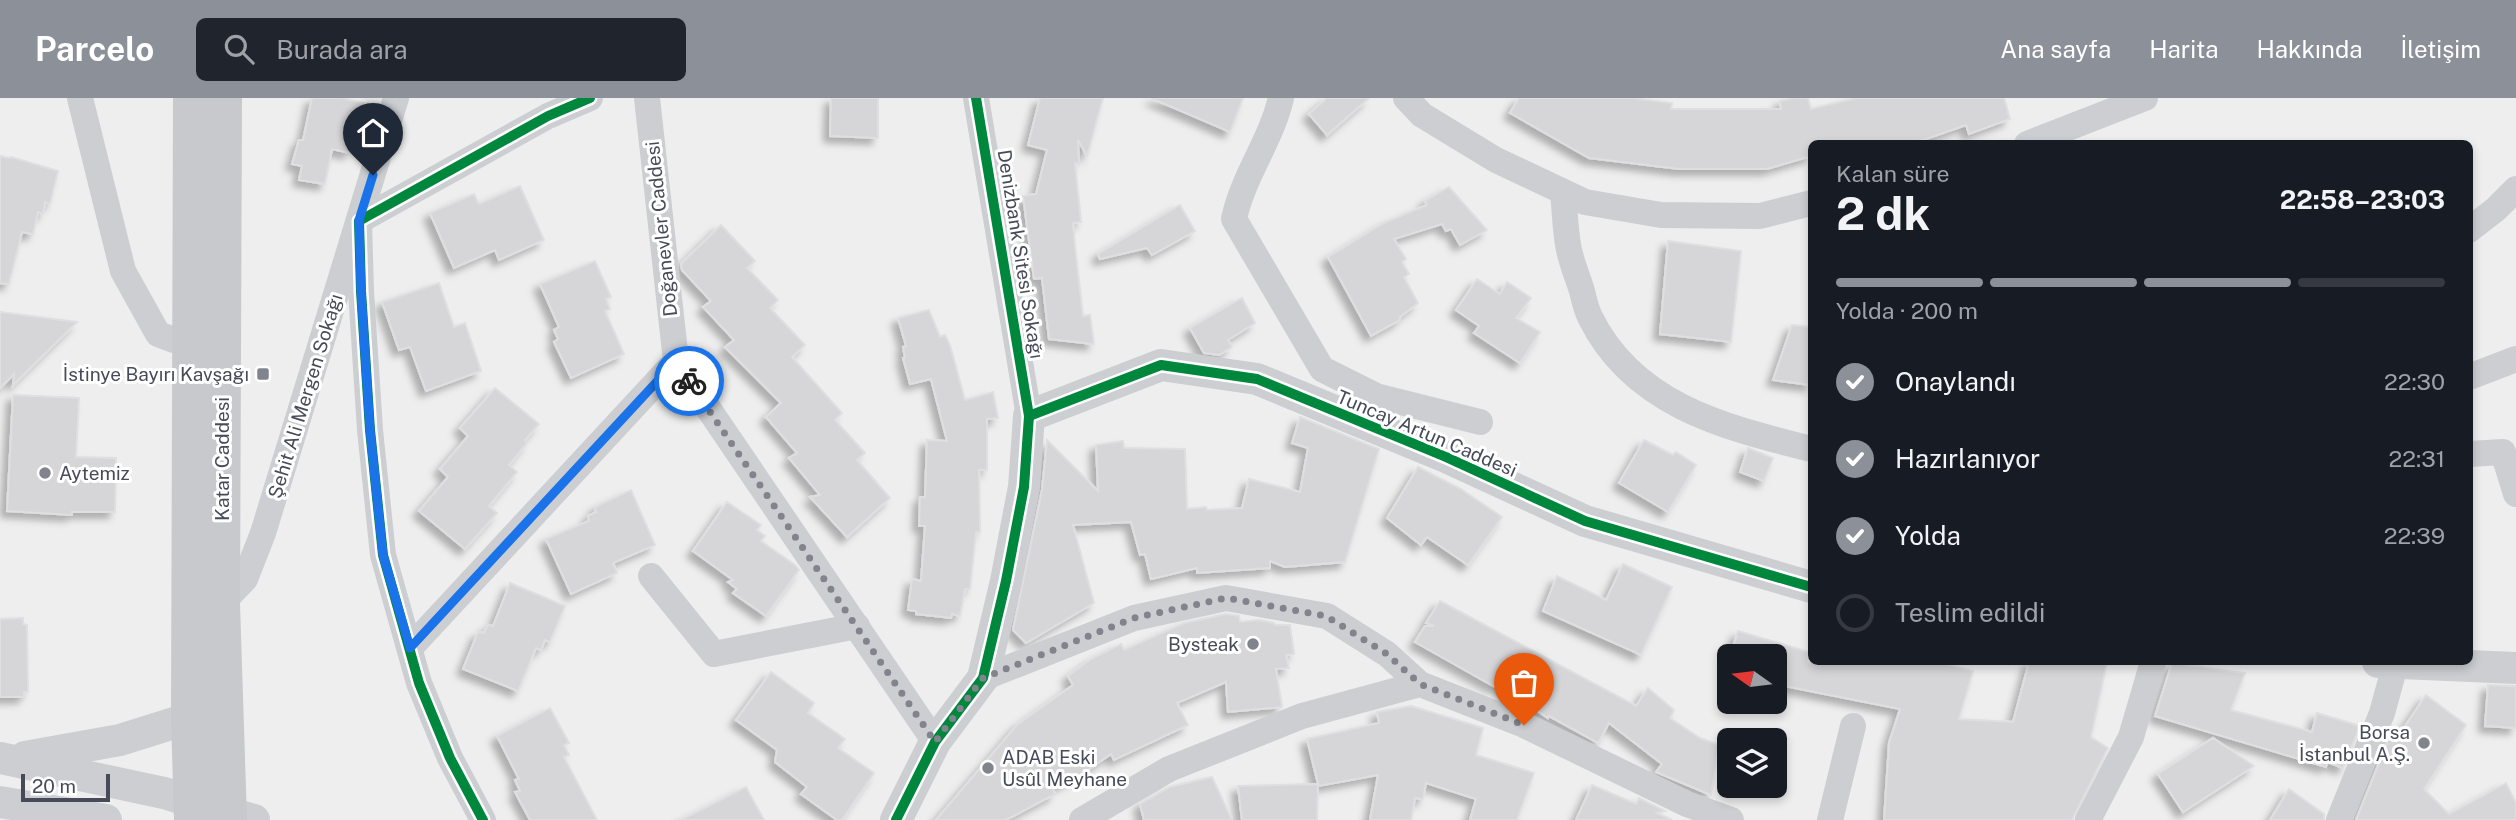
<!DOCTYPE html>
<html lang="tr">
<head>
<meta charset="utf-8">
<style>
  body { margin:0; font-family:"Public Sans",sans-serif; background:#20242c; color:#f1f3f6; height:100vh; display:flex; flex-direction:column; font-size:26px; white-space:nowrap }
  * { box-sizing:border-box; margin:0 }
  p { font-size:23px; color:#9ea1a6 }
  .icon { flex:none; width:38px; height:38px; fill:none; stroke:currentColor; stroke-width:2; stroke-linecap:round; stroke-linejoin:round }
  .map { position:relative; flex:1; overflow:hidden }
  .sheet { position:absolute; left:1808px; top:42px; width:665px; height:525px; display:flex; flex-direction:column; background:#171b24; border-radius:10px; box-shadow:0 4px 10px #0003 }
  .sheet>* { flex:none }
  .needle { width:46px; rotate:284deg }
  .tools { position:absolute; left:1717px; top:546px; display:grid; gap:14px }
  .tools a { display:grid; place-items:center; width:70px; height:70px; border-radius:10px; background:#171b24; box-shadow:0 4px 10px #0003; font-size:35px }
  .scale { position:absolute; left:21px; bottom:18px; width:89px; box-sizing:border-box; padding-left:7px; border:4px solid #474b59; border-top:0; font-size:19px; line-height:24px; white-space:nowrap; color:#474b59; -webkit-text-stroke:5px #fff; paint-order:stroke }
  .pin { position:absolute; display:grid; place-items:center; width:60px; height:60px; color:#fff; margin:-72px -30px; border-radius:50% 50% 50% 0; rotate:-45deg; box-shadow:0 0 7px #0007 }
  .pin .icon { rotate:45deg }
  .courier { position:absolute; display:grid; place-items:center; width:70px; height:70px; margin:-35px; border:5px solid #1a73e8; border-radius:50%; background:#fff; color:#222; box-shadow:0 2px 9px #0007 }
  .overview em { font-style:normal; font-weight:700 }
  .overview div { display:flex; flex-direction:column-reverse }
  .overview { display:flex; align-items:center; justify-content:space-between; height:119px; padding:0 28px }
  h1 { font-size:46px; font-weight:700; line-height:52px }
  .bar { display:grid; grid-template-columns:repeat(4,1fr); gap:10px 7px; align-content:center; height:84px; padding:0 28px }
  .bar i { height:9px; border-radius:5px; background:#363941 }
  .bar .on { background:#8c9099 }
  .bar p { grid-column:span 4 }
  ol { padding:0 28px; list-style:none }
  li { display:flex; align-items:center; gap:21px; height:77px }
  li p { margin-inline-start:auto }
  li .icon { padding:7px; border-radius:50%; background:#8c9099; color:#fff; stroke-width:4 }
  li:last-child { color:#9ea1a6 }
  li i { width:38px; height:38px; border:4px solid #363941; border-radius:50% }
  header { display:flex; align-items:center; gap:42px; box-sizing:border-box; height:98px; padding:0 35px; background:#8c9099; color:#fff }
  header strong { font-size:33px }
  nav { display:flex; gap:38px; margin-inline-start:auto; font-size:24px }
  .search { width:490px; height:63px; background:#20242c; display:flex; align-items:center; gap:18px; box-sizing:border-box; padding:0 24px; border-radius:10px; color:#9ea1a6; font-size:26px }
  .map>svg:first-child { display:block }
  .building { fill:#d6d6d9; stroke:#dfdfe1; stroke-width:2; filter:url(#shadow) }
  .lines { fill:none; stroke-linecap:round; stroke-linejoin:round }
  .minor { stroke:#ccced1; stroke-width:26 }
  .tertiary { stroke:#ccced1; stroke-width:32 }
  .primary { stroke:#c7c9cd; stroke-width:38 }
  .cycleway-casing { stroke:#fff; stroke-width:15 }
  .cycleway { stroke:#00873e; stroke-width:10 }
  .done { stroke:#81848d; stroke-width:7; stroke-dasharray:0 12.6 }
  .route { stroke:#1a73e8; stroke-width:9 }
  .poi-dot { fill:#81848d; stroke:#fff; stroke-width:2.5 }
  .labels { text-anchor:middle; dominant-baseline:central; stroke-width:6; stroke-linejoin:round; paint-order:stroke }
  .street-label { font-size:19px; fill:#474b59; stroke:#fff }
  .poi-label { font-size:19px; fill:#474b59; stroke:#fff; text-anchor:end }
</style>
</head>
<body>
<header>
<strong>Parcelo</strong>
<div class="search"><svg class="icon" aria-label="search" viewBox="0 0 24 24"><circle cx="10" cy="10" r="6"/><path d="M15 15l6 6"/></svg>Burada ara</div>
<nav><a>Ana sayfa</a><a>Harita</a><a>Hakkında</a><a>İletişim</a></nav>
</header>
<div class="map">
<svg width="2516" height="722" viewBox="0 0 2516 722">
  <defs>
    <filter id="shadow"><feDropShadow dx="-6" dy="6" stdDeviation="3.5" flood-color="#0004"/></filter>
  </defs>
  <rect width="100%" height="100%" fill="#eee"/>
  <g class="building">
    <polygon points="312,0 342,0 364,5 350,55 332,51 325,86 299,82 302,68 292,66 299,42 303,42"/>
    <polygon points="831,0 878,0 878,40 830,38"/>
    <polygon points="1040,0 1103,0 1087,58 1078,42 1079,66 1075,65 1081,124 1073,125 1075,148 1083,218 1090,217 1094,246 1049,241 1042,180 1034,181 1023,98 1036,96 1047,52 1028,47"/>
    <polygon points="1151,0 1243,0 1230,34"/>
    <polygon points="1327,0 1369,0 1327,37 1309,16"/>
    <polygon points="1519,0 1632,0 1672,5 1671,11 1781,11 1780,3 1794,0 1808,0 1811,11 1856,0 2004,0 2010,21 1969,36 1966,27 1926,41 1905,46 1811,46 1811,58 1767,71 1679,71 1589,60 1510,15"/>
    <polygon points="0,58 9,60 11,59 58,73 50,106 45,104 43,116 38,114 33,136 22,134 9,186 0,185"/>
    <polygon points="520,88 544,142 499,162 495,152 454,170 430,115 474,96 479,106"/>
    <polygon points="1449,89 1487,132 1460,147 1451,131 1446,133 1442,126 1394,141 1406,161 1402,164 1409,176 1404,179 1418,205 1400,219 1400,222 1371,238 1328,159 1384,125 1427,107 1425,103"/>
    <polygon points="1180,107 1195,133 1152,157 1147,150 1100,161 1098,156"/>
    <polygon points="721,127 755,163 747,170 778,202 770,210 805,247 792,259 842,315 835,322 865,355 857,362 890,400 847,439 810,399 820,397 789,360 797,355 766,319 781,305 725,249 734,242 703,209 711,203 682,172 681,166"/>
    <polygon points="1668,143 1741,153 1731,244 1660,236"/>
    <polygon points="595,163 611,199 606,201 610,211 605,213 624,256 571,280 554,244 558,241 554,232 559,229 540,186"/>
    <polygon points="1477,181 1500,196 1507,184 1531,200 1516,220 1540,234 1520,265 1474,235 1479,228 1456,212"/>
    <polygon points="439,185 454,229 465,225 481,273 426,293 410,249 399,252 382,204"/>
    <polygon points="1242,200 1255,225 1228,242 1232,249 1219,257 1204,255 1190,230"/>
    <polygon points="929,212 940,239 945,237 950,247 965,302 993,294 998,320 987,321 987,372 979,372 980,434 976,434 970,491 965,491 960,518 952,516 951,520 916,516 916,513 908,512 912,481 921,483 925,428 919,428 920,399 925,399 927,342 947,343 931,281 910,286 903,260 905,260 903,249 906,248 898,220"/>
    <polygon points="0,214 77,224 13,287 14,276 0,290"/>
    <polygon points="1792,227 1811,229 1811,287 1773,282"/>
    <polygon points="495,290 539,326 525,342 527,345 509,367 517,374 489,408 497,415 465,451 419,413 448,379 440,371 468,338 460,330"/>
    <polygon points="13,297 79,300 76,359 116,360 115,414 72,414 72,417 7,413"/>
    <polygon points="1300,319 1379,351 1345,464 1285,469 1270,463 1270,470 1197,475 1197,470 1151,481 1145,456 1140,457 1131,424 1073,427 1094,505 1026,545 1013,532 1042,392 1047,342 1098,393 1096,347 1123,343 1124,350 1185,351 1187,411 1206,409 1207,412 1242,410 1249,381 1300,394 1308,350 1292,345"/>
    <polygon points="1644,342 1673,357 1676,354 1696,367 1668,414 1619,385"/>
    <polygon points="1748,350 1773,360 1764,383 1740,374"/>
    <polygon points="1418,369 1461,391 1502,419 1468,467 1427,439 1421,447 1387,420"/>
    <polygon points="631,392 655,447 613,465 617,475 571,496 546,441 589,423 588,418 596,414 595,409"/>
    <polygon points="727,404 761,427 757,432 765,438 761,443 795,467 799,472 766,518 733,495 737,491 728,484 733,482 693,453"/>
    <polygon points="1623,466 1672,489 1641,557 1543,513 1557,478 1606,502"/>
    <polygon points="510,485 565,508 550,544 545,542 541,552 536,550 518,593 463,571 478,534 484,535 488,527 493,528"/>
    <polygon points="1440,503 1636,608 1648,590 1674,612 1670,620 1700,640 1719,647 1711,697 1656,674 1662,666 1609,625 1598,645 1549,618 1548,620 1524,604 1511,598 1496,585 1495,589 1415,544 1425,528 1434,528 1426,525"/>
    <polygon points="1226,516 1239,518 1240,524 1259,522 1274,525 1275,527 1290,527 1294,556 1286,557 1289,570 1276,571 1282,609 1228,614 1226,584 1177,605 1188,627 1114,662 1111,656 1079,678 1053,690 1055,696 1006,722 936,722 1017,627 1073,587 1068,578 1091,561 1121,546 1124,552 1184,525"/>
    <polygon points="23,520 23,526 27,527 28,594 24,594 24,599 0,599 0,521"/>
    <polygon points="1738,533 1809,554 1808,564 1938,564 1973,573 1959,621 2013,624 2029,564 2107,564 2091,639 2108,650 2072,722 1884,722 1889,645 1900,611 1774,586 1774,558 1730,558"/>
    <polygon points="2172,565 2245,575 2231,612 2312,634 2317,615 2360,628 2343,670 2327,664 2326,669 2155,618"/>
    <polygon points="771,574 814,605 808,615 845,641 838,650 874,675 842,722 837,722 801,696 807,689 775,664 777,652 736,622"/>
    <polygon points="2488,587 2516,588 2516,630 2485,628"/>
    <polygon points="2426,597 2466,627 2424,691 2449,716 2506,685 2516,705 2516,722 2356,722 2390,638 2397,640"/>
    <polygon points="1411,608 1483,630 1476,657 1534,675 1517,722 1470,722 1476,701 1426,685 1423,701 1415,700 1411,722 1370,722 1378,677 1318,688 1317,722 1242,722 1238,688 1318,686 1307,641 1379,625 1377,614"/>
    <polygon points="550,610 569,645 564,647 569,657 564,659 597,722 530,722 515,694 520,693 515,682 519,681 497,638"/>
    <polygon points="2213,640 2254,668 2183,714 2158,676"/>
    <polygon points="1212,679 1232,722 1144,722 1140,706 1170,689"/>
    <polygon points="1592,687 1636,706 1639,700 1665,713 1657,715 1672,722 1576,722"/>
    <polygon points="746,689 764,722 681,722"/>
    <polygon points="2289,691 2324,716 2324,722 2270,722"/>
  </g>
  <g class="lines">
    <g class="minor">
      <polyline points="80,0 123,173 158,236 174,242 191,242"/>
      <polyline points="647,0 676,263 935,644"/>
      <polyline points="976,0 1029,318"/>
      <path d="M1281 0C1271 43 1243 78 1234 121L1322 271 1376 298 1480 324"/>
      <polyline points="1406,0 1422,17 1496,62 1585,104 1661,117 1760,118 1811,105"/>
      <polyline points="2027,46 2145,0"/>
      <path d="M1563 94C1565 113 1565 133 1569 152 1572 166 1578 180 1582 193 1584 202 1586 211 1590 219 1633 307 1724 329 1811 351"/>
      <polyline points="2469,132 2496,111 2516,91"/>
      <polyline points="2469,279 2516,261"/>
      <polyline points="2469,356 2503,354 2516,396"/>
      <polyline points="651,478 714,556 857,528"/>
      <polyline points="221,506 245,481 263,435 396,0"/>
      <polyline points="410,550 676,263"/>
      <polyline points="983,580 1134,520 1226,500 1327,518 1387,556 1420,586"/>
      <polyline points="483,722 450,660 419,585 383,457 370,332 361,193 359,123 548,18 590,0"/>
      <polyline points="1082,722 1169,671 1302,618 1420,586 1524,627 1687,706 1731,722"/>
      <polyline points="1830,722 1853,628"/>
      <polyline points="2088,722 2131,639 2153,564"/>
      <polyline points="2339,722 2382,615 2396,564"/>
    </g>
    <g class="tertiary">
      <polyline points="2378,564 2516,570"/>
      <polyline points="25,659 120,642 190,620"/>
      <polyline points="0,660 164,695 193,704"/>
      <polyline points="0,704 106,722"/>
      <polyline points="228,715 254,722"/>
      <polyline points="896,722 935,644 983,580 1006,483 1024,389 1029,318 1161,267 1257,281 1446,359 1585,423 1811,489"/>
    </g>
    <g class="primary">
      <polyline points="192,0 190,620 193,722"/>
      <polyline points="223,0 221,506 228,722"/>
    </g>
    <defs>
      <g id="cycleway">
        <polyline points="1029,318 1161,267 1257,281 1446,359 1585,423 1811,489"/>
        <polyline points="483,722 450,660 419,585 383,457 370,332 361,193 359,123 548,18 590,0"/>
        <polyline points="896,722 935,644 983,580 1006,483 1024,389 1029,318 976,0"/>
      </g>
    </defs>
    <use href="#cycleway" class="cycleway-casing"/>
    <use href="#cycleway" class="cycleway"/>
  </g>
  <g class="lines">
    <polyline class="done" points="689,283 935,644 983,580 1134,520 1226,500 1326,518 1387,556 1420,586 1524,627"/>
    <polyline class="route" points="373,77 359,122 361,193 370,332 383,457 410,550 676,263 689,283"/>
  </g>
  <g class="poi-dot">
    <rect x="256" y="269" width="14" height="14" rx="3.5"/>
    <circle cx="45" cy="375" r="7"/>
    <circle cx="1253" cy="546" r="7"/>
    <circle cx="2424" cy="645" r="7"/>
    <circle cx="988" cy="670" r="7"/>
  </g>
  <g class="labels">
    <g class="street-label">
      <text transform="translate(661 131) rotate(-96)">Doğanevler Caddesi</text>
      <text transform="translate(1021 156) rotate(81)">Denizbank Sitesi Sokağı</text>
      <text transform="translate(305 298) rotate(-73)">Şehit Ali Mergen Sokağı</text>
      <text transform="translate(1427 335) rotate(23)">Tuncay Artun Caddesi</text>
      <text transform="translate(222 361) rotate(-90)">Katar Caddesi</text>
    </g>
    <g class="poi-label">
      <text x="249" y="276">İstinye Bayırı Kavşağı</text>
      <text x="59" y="375" text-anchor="start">Aytemiz</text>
      <text x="1239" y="546">Bysteak</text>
      <text x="2410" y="634">Borsa<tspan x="2410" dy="22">İstanbul A.Ş.</tspan></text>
      <text x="1002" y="659" text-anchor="start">ADAB Eski<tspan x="1002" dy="22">Usûl Meyhane</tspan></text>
    </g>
  </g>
</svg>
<div class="tools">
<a><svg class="needle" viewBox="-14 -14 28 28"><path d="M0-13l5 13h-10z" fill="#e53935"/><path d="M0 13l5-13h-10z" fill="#9ea1a6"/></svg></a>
<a><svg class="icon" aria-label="layers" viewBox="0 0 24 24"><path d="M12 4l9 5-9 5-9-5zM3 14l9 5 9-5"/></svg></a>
</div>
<div class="scale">20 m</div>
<div class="pin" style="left:1524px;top:627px;background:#ea580c"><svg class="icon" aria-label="bag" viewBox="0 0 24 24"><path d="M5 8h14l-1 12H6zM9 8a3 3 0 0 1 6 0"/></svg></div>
<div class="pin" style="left:373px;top:77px;background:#1f2937"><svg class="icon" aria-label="home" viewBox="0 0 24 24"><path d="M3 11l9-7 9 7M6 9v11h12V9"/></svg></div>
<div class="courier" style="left:689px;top:283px"><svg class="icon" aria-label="bike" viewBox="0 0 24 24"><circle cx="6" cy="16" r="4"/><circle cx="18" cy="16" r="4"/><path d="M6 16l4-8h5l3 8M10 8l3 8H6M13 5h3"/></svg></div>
<section class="sheet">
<div class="overview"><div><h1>2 dk</h1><p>Kalan süre</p></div><em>22:58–23:03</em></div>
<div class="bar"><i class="on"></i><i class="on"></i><i class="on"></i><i></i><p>Yolda · 200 m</p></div>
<ol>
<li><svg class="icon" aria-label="check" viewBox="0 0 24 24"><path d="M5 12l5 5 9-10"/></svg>Onaylandı<p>22:30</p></li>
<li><svg class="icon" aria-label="check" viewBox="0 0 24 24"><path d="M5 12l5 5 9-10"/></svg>Hazırlanıyor<p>22:31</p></li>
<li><svg class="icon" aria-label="check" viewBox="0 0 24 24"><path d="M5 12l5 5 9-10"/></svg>Yolda<p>22:39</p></li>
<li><i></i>Teslim edildi</li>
</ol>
</section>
</div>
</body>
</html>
